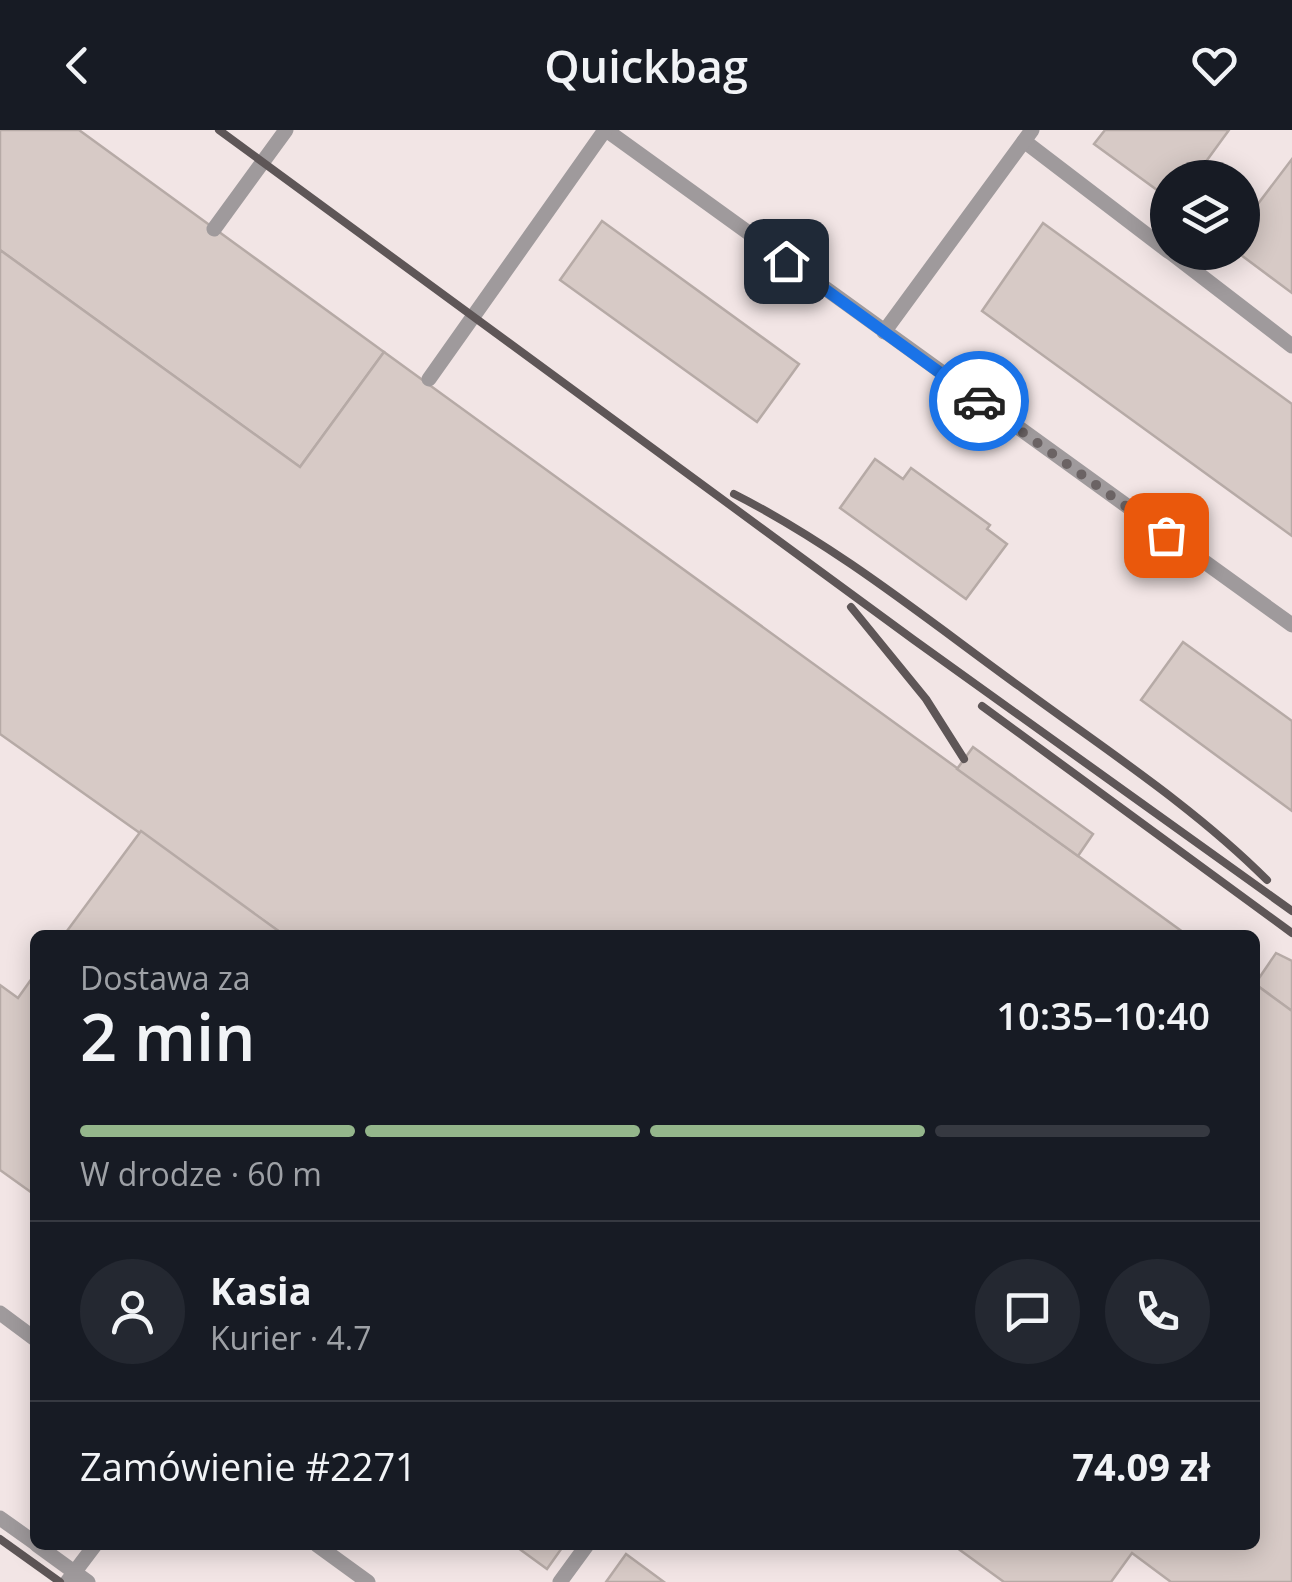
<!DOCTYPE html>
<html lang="pl">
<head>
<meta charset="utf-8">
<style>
  body { margin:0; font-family:"Open Sans",sans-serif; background:#242831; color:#f1f3f6; height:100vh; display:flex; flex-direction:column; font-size:38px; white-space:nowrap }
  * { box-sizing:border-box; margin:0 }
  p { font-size:32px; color:#9ea1a6 }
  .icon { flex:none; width:55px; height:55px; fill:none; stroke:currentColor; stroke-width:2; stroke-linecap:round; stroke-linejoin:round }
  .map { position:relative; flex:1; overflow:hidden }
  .sheet { position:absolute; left:30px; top:800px; width:1230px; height:620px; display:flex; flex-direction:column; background:#171b24; border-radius:15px; box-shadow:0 5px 25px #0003 }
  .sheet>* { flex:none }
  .buttons { position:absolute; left:1150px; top:30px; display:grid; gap:20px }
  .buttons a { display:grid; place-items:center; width:110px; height:110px; border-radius:50%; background:#171b24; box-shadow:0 5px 25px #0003; font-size:50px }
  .pin { position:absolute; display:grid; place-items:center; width:85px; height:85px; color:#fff; margin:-42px; border-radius:20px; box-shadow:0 5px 15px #0006 }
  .courier { position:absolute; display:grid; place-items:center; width:100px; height:100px; margin:-50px; border:8px solid #1a73e8; border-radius:50%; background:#fff; color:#222; box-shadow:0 2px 12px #0007 }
  .head em { font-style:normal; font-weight:600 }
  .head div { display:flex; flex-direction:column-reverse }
  .head { display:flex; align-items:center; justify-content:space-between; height:170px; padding:0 50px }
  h1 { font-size:65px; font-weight:600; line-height:75px }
  .bar { display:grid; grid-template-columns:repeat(4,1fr); gap:15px 10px; align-content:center; height:120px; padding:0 50px }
  .bar i { height:12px; border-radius:8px; background:#363941 }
  .bar .on { background:#94b68b }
  .bar p { grid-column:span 4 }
  .line { display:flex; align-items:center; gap:25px; padding:0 50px; border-top:2px solid #363941 }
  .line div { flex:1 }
  .round { display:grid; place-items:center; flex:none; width:105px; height:105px; border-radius:52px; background:#242831 }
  header { display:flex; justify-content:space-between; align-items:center; height:130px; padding:0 50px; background:#171b24; font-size:45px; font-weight:600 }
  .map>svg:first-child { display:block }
  .building { fill:#d7cac6; stroke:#b6aaa6; stroke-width:2.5 }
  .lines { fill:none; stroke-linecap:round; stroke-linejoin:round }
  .lane { stroke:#9f9a9c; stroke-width:15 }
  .rail { stroke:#5e5657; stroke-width:8 }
  .done { stroke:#6b6364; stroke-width:10; stroke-dasharray:0 18 }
  .route { stroke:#1a73e8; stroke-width:12 }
</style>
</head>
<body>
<header><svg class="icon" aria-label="back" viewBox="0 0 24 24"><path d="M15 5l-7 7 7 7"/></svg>Quickbag<svg class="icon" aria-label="heart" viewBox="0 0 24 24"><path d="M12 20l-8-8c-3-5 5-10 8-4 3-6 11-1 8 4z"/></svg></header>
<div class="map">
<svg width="1292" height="1452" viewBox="0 0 1292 1452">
  <rect width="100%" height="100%" fill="#f2e5e5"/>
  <g class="building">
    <polygon points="0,0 79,0 384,222 300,337 0,120"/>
    <polygon points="1105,0 1229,0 1194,48 1168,48 1168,68 1094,14"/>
    <polygon points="1292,29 1292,163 1237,122 1242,122 1242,95"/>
    <polygon points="602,91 799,234 757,292 560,150"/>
    <polygon points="1043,93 1292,274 1292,406 982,181"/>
    <polygon points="0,120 300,337 384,222 1187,805 284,805 0,604"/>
    <polygon points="875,329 903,349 911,338 990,395 987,399 1007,414 966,469 840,378"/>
    <polygon points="1183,512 1292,591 1292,681 1141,570"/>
    <polygon points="973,617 1093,704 1078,726 957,639"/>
    <polygon points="141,701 284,805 64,805"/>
    <polygon points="1276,823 1292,831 1292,881 1255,854"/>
    <polygon points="35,844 35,1065 0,1040 0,855 18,868"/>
    <polygon points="1255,854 1292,881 1292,1452 1171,1452 1132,1423 1111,1452 1004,1452 953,1415 1255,1415"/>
    <polygon points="514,1415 564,1415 547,1439"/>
    <polygon points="626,1424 664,1452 606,1452"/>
  </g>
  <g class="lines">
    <g class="lane">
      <polyline points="606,0 1292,495"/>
      <polyline points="1024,11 1168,121"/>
      <polyline points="214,99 286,0"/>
      <polyline points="1170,122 1292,216"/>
      <polyline points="884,202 1032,0"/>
      <polyline points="429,249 605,0"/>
      <polyline points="0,1183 35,1209"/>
      <polyline points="0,1388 35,1413"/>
      <polyline points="37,1415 88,1452"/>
      <polyline points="317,1415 368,1452"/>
      <polyline points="67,1452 95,1415"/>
      <polyline points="560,1452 587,1415"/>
    </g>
    <g class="rail">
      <polyline points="219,0 914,510 1292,781"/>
      <path d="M734 364C837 416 929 491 1023 559 1106 620 1194 677 1267 750"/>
      <polyline points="851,477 926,569 964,629"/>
      <polyline points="982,576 1292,803"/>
      <polyline points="0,1409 60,1452"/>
    </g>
  </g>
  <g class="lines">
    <polyline class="done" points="979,271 1166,405"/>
    <polyline class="route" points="786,131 979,271"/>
  </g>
</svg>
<div class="buttons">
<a><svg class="icon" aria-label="layers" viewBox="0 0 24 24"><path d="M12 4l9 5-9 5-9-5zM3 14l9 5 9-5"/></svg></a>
</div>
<div class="pin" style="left:1166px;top:405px;background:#ea580c"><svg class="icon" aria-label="bag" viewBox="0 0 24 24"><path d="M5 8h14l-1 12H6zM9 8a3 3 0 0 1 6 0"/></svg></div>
<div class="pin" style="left:786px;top:131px;background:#1f2937"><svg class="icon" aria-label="home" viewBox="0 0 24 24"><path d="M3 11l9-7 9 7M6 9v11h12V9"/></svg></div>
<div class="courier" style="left:979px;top:271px"><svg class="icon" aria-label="car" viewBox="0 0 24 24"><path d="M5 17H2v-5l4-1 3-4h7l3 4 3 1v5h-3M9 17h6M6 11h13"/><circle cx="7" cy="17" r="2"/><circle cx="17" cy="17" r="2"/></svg></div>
<section class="sheet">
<div class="head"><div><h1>2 min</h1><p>Dostawa za</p></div><em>10:35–10:40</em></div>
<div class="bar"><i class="on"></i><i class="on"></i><i class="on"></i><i></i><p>W drodze · 60 m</p></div>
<div class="line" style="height:180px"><a class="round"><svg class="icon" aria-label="person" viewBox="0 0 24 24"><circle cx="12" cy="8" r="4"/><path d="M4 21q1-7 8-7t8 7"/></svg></a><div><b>Kasia</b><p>Kurier · 4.7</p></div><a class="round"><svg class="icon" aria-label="chat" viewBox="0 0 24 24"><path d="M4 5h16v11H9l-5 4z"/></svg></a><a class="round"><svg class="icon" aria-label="phone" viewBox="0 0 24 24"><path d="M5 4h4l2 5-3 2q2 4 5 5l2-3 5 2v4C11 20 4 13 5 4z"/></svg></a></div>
<div class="line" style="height:130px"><div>Zamówienie #2271</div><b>74.09 zł</b></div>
</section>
</div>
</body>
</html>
